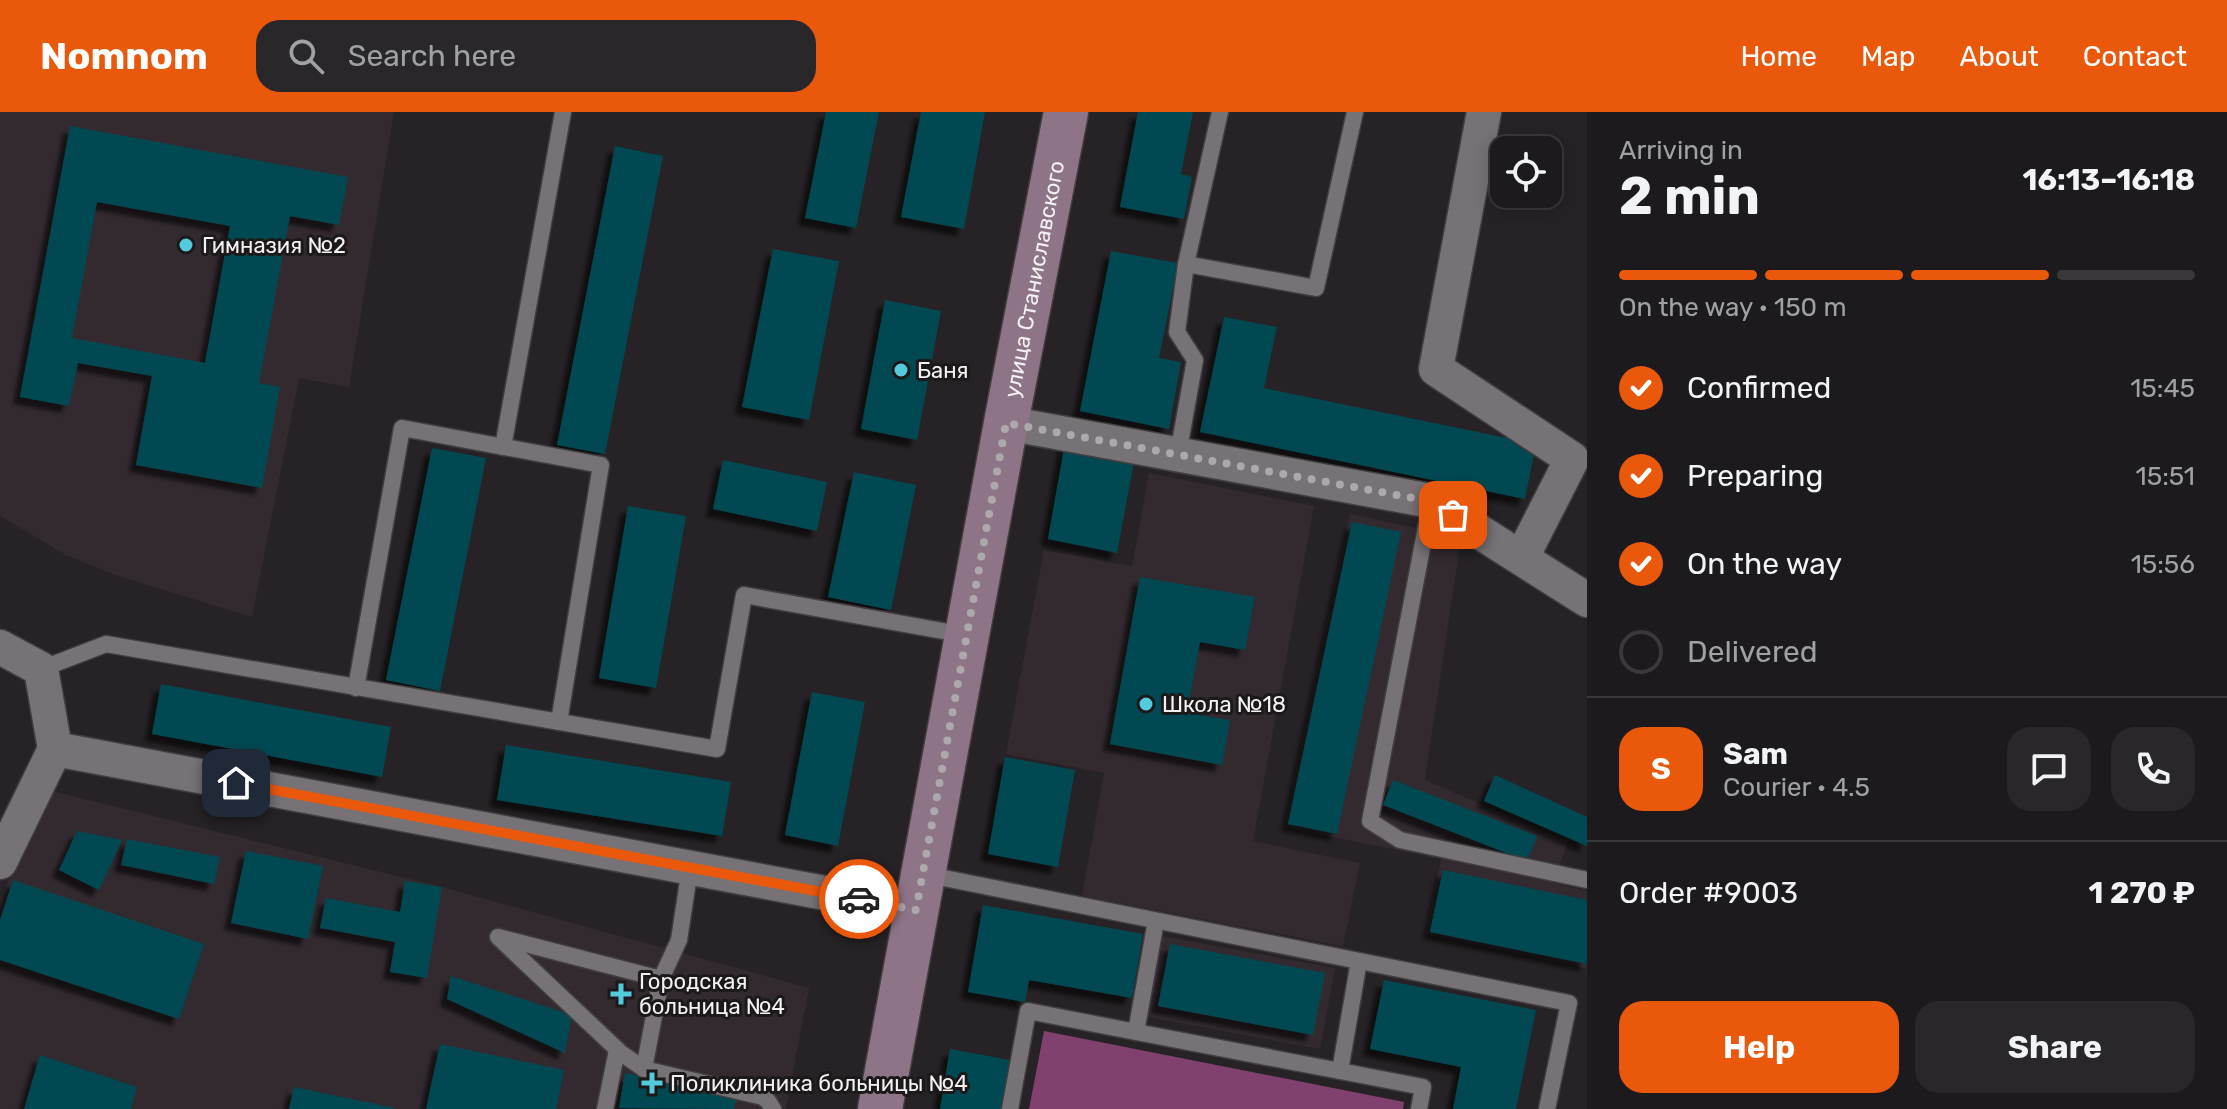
<!DOCTYPE html>
<html lang="en">
<head>
<meta charset="utf-8">
<style>
  body { margin:0; font-family:Rubik,sans-serif; background:#292729; color:#f1f3f6; height:100vh; display:flex; flex-direction:column; font-size:30px; white-space:nowrap }
  * { box-sizing:border-box; margin:0 }
  p { font-size:26px; color:#a0a1a3 }
  .icon { flex:none; width:44px; height:44px; fill:none; stroke:currentColor; stroke-width:2; stroke-linecap:round; stroke-linejoin:round }
  .map { position:relative; flex:1; overflow:hidden }
  .sheet { display:flex; flex-direction:column; background:#1c1a1c; width:640px }
  .sheet>* { flex:none }
  .tools { position:absolute; left:1490px; top:24px; display:grid; gap:16px }
  .tools a { display:grid; place-items:center; width:72px; height:72px; border-radius:16px; background:#1c1a1c; box-shadow:0 4px 20px #0003,0 0 0 2px #3a383b; font-size:40px }
  .pin { position:absolute; display:grid; place-items:center; width:68px; height:68px; color:#fff; margin:-34px; border-radius:16px; box-shadow:0 4px 12px #0006 }
  .courier { position:absolute; display:grid; place-items:center; width:80px; height:80px; margin:-40px; border:6px solid #ea580c; border-radius:50%; background:#fff; color:#222; box-shadow:0 2px 10px #0007 }
  .overview em { font-style:normal; font-weight:700 }
  .overview div { display:flex; flex-direction:column-reverse }
  .overview { display:flex; align-items:center; justify-content:space-between; height:136px; padding:0 32px }
  h1 { font-size:52px; font-weight:700; line-height:60px }
  .bar { display:grid; grid-template-columns:repeat(4,1fr); gap:12px 8px; align-content:center; height:96px; padding:0 32px }
  .bar i { height:10px; border-radius:6px; background:#3a383b }
  .bar .current { background:#ea580c }
  .bar p { grid-column:span 4 }
  .line { display:flex; align-items:center; gap:20px; padding:0 32px; border-top:2px solid #3a383b }
  .line div { flex:1 }
  .round { display:grid; place-items:center; flex:none; width:84px; height:84px; border-radius:24px; background:#292729 }
  ol { padding:0 32px; list-style:none }
  li { display:flex; align-items:center; gap:24px; height:88px }
  li p { margin-inline-start:auto }
  li .icon { padding:8px; border-radius:50%; background:#ea580c; color:#fff; stroke-width:4 }
  li:last-child { color:#a0a1a3 }
  li i { width:44px; height:44px; border:4px solid #3a383b; border-radius:50% }
  .primary-button { display:flex; gap:16px; margin-top:auto; padding:16px 32px }
  .primary-button a { flex:1; height:92px; border-radius:24px; background:#ea580c; color:#fff; font-size:32px; font-weight:700; line-height:92px; text-align:center }
  .primary-button a+a { background:#292729; color:#f1f3f6 }
  header { display:flex; align-items:center; gap:48px; box-sizing:border-box; height:112px; padding:0 40px; background:#ea580c; color:#fff }
  header strong { font-size:38px }
  nav { display:flex; gap:44px; margin-inline-start:auto; font-size:28px }
  .search { width:560px; height:72px; background:#292729; display:flex; align-items:center; gap:20px; box-sizing:border-box; padding:0 28px; border-radius:24px; color:#a0a1a3; font-size:30px }
  main { display:flex; flex:1; min-height:0 }
  .map>svg:first-child { display:block }
  .built { fill:#332a30 }
  .forest { fill:#81416f }
  .building { fill:#004852; fill-rule:evenodd; filter:url(#shadow) }
  .lines { fill:none; stroke-linecap:round; stroke-linejoin:round }
  .service-casing { stroke:#413e40; stroke-width:19 }
  .minor-casing { stroke:#413e40; stroke-width:37 }
  .secondary-casing { stroke:#413e40; stroke-width:47 }
  .service { stroke:#767275; stroke-width:16 }
  .minor { stroke:#767275; stroke-width:34 }
  .secondary { stroke:#8e7487; stroke-width:44 }
  .done { stroke:#aba9ab; stroke-width:8; stroke-dasharray:0 14.4 }
  .route { stroke:#ea580c; stroke-width:10 }
  .poi-dot { fill:#54cadd; stroke:#1c191b; stroke-width:3 }
  .labels { text-anchor:middle; dominant-baseline:central; stroke-width:6; stroke-linejoin:round; paint-order:stroke }
  .poi-label { font-size:22px; fill:#f3f1f3; stroke:#1c191b; text-anchor:start }
  .street-label { font-size:22px; fill:#f3f1f3; stroke:#1c191b }
</style>
</head>
<body>
<header>
<strong>Nomnom</strong>
<div class="search"><svg class="icon" aria-label="search" viewBox="0 0 24 24"><circle cx="10" cy="10" r="6"/><path d="M15 15l6 6"/></svg>Search here</div>
<nav><a>Home</a><a>Map</a><a>About</a><a>Contact</a></nav>
</header>
<main>
<div class="map">
<svg width="1587" height="997" viewBox="0 0 1587 997">
  <defs>
    <filter id="shadow"><feDropShadow dx="-7" dy="7" stdDeviation="2" flood-color="#0009"/></filter>
  </defs>
  <rect width="100%" height="100%" fill="#262225"/>
  <g class="built">
    <polygon points="0,0 394,0 349,275 299,266 252,505 115,463 66,443 0,404"/>
    <polygon points="1149,361 1314,394 1253,729 1360,751 1343,834 1082,784 1104,661 1006,642 1044,438 1132,454"/>
    <polygon points="1350,402 1461,426 1425,668 1568,730 1553,771 1587,779 1587,857 1426,822 1441,747 1284,715"/>
    <polygon points="52,679 442,775 809,876 786,997 0,997 0,786"/>
    <polygon points="1162,824 1335,856 1320,937 1148,905"/>
  </g>
  <polygon class="forest" points="1044,919 1404,990 1403,997 1029,997"/>
  <g class="building">
    <polygon points="826,0 879,0 856,116 805,106"/>
    <polygon points="921,0 985,0 964,117 901,105"/>
    <polygon points="1138,0 1193,0 1181,62 1192,65 1184,107 1120,95"/>
    <path d="M70 14 348 65 339 113 290 104 259 271 280 275 262 376 136 353 152 264 78 251 69 294 20 285ZM97 90 230 114 205 251 72 226Z"/>
    <polygon points="615,34 663,44 605,342 557,333"/>
    <polygon points="773,137 839,149 809,308 742,295"/>
    <polygon points="1111,139 1178,151 1159,246 1181,250 1169,317 1080,299"/>
    <polygon points="885,188 941,199 917,328 861,317"/>
    <polygon points="1224,205 1277,215 1264,276 1536,332 1525,387 1200,320"/>
    <polygon points="1065,331 1135,344 1117,441 1048,427"/>
    <polygon points="432,336 486,346 440,579 386,568"/>
    <polygon points="723,348 827,370 817,419 713,397"/>
    <polygon points="854,360 916,373 891,498 828,485"/>
    <polygon points="628,394 686,404 656,576 599,566"/>
    <polygon points="1352,410 1401,420 1337,722 1288,712"/>
    <polygon points="1140,465 1255,485 1245,538 1200,530 1187,601 1230,608 1222,653 1110,632"/>
    <polygon points="161,572 391,615 382,665 152,622"/>
    <polygon points="812,580 865,590 838,734 785,723"/>
    <polygon points="506,633 731,670 722,724 497,688"/>
    <polygon points="1005,645 1075,658 1058,755 988,742"/>
    <polygon points="1495,663 1587,705 1587,734 1484,689"/>
    <polygon points="1393,668 1537,724 1527,749 1383,693"/>
    <polygon points="77,719 122,728 99,778 59,758"/>
    <polygon points="127,727 220,745 214,772 121,753"/>
    <polygon points="246,739 323,754 308,827 231,811"/>
    <polygon points="1443,758 1587,788 1587,852 1430,820"/>
    <polygon points="13,768 204,832 179,907 0,848 0,808"/>
    <polygon points="405,769 442,775 427,866 390,860 395,830 320,816 326,786 400,800"/>
    <polygon points="983,793 1143,822 1132,886 1029,868 1025,890 968,880"/>
    <polygon points="1170,832 1325,861 1313,923 1158,894"/>
    <polygon points="451,864 572,903 565,941 447,887"/>
    <polygon points="1384,868 1536,898 1516,997 1453,997 1461,955 1370,937"/>
    <polygon points="440,932 564,958 556,997 426,997"/>
    <polygon points="950,937 1010,948 1002,997 940,997"/>
    <polygon points="40,943 137,975 131,997 24,997"/>
    <polygon points="625,961 737,982 734,997 619,996"/>
    <polygon points="294,975 395,996 395,997 289,997"/>
  </g>
  <g class="lines">
    <defs>
      <g id="service">
        <polyline points="1186,152 1316,176 1355,0"/>
        <polyline points="503,335 563,0"/>
        <polyline points="1178,342 1195,248 1177,220 1186,152 1220,0"/>
        <polyline points="1431,389 1370,709 1400,728 1587,768"/>
        <polyline points="41,557 106,532 717,637 744,483 965,523"/>
        <polyline points="356,576 402,316 601,353 559,610"/>
        <polyline points="690,756 679,828 661,867 498,825 621,941 644,957 763,985 768,989 773,997"/>
        <polyline points="924,762 1569,891 1547,997"/>
        <polyline points="1359,849 1340,959 1423,975 1419,997"/>
        <polyline points="1136,920 1340,959"/>
        <polyline points="644,957 661,867"/>
        <polyline points="605,997 617,938"/>
        <polyline points="1010,997 1028,899 1136,920 1156,809"/>
      </g>
      <g id="minor">
        <polyline points="1484,0 1436,257 1572,347 1522,445"/>
        <polyline points="1006,311 1431,389 1587,488"/>
        <polyline points="0,535 41,557 55,637"/>
        <polyline points="0,750 55,637 916,798"/>
      </g>
      <g id="secondary">
        <path id="s1" d="M880 997 1006 311 1066 0"/>
      </g>
    </defs>
    <use href="#service" class="service-casing"/>
    <use href="#minor" class="minor-casing"/>
    <use href="#secondary" class="secondary-casing"/>
    <use href="#service" class="service"/>
    <use href="#minor" class="minor"/>
    <use href="#secondary" class="secondary"/>
  </g>
  <g class="lines">
    <polyline class="done" points="859,787 916,798 1006,311 1408,385 1431,389 1453,403"/>
    <polyline class="route" points="236,671 859,787"/>
  </g>
  <g class="poi-dot">
    <circle cx="186" cy="133" r="8"/>
    <circle cx="901" cy="258" r="8"/>
    <circle cx="1146" cy="592" r="8"/>
    <path d="M617 870h8v8h8v8h-8v8h-8v-8h-8v-8h8z"/>
    <path d="M648 959h8v8h8v8h-8v8h-8v-8h-8v-8h8z"/>
  </g>
  <g class="labels">
    <g class="poi-label">
      <text x="202" y="133">Гимназия №2</text>
      <text x="917" y="258">Баня</text>
      <text x="1162" y="592">Школа №18</text>
      <text x="639" y="869">Городская<tspan x="639" dy="25">больница №4</tspan></text>
      <text x="670" y="971">Поликлиника больницы №4</text>
    </g>
    <g class="street-label">
      <text stroke="none"><textPath href="#s1" startOffset="844">улица Станиславского</textPath></text>
    </g>
  </g>
</svg>
<div class="tools">
<a><svg class="icon" aria-label="locate" viewBox="0 0 24 24"><circle cx="12" cy="12" r="6"/><path d="M12 2v4M12 18v4M2 12h4M18 12h4"/></svg></a>
</div>
<div class="pin" style="left:1453px;top:403px;background:#ea580c"><svg class="icon" aria-label="bag" viewBox="0 0 24 24"><path d="M5 8h14l-1 12H6zM9 8a3 3 0 0 1 6 0"/></svg></div>
<div class="pin" style="left:236px;top:671px;background:#1f2937"><svg class="icon" aria-label="home" viewBox="0 0 24 24"><path d="M3 11l9-7 9 7M6 9v11h12V9"/></svg></div>
<div class="courier" style="left:859px;top:787px"><svg class="icon" aria-label="car" viewBox="0 0 24 24"><path d="M5 17H2v-5l4-1 3-4h7l3 4 3 1v5h-3M9 17h6M6 11h13"/><circle cx="7" cy="17" r="2"/><circle cx="17" cy="17" r="2"/></svg></div>
</div>
<section class="sheet">
<div class="overview"><div><h1>2 min</h1><p>Arriving in</p></div><em>16:13–16:18</em></div>
<div class="bar"><i class="current"></i><i class="current"></i><i class="current"></i><i></i><p>On the way · 150 m</p></div>
<ol>
<li><svg class="icon" aria-label="check" viewBox="0 0 24 24"><path d="M5 12l5 5 9-10"/></svg>Confirmed<p>15:45</p></li>
<li><svg class="icon" aria-label="check" viewBox="0 0 24 24"><path d="M5 12l5 5 9-10"/></svg>Preparing<p>15:51</p></li>
<li><svg class="icon" aria-label="check" viewBox="0 0 24 24"><path d="M5 12l5 5 9-10"/></svg>On the way<p>15:56</p></li>
<li><i></i>Delivered</li>
</ol>
<div class="line" style="height:144px"><b class="round" style="background:#ea580c;color:#fff">S</b><div><b>Sam</b><p>Courier · 4.5</p></div><a class="round"><svg class="icon" aria-label="chat" viewBox="0 0 24 24"><path d="M4 5h16v11H9l-5 4z"/></svg></a><a class="round"><svg class="icon" aria-label="phone" viewBox="0 0 24 24"><path d="M5 4h4l2 5-3 2q2 4 5 5l2-3 5 2v4C11 20 4 13 5 4z"/></svg></a></div>
<div class="line" style="height:104px"><div>Order #9003</div><b>1 270 ₽</b></div>
<div class="primary-button"><a>Help</a><a>Share</a></div>
</section>
</main>
</body>
</html>
